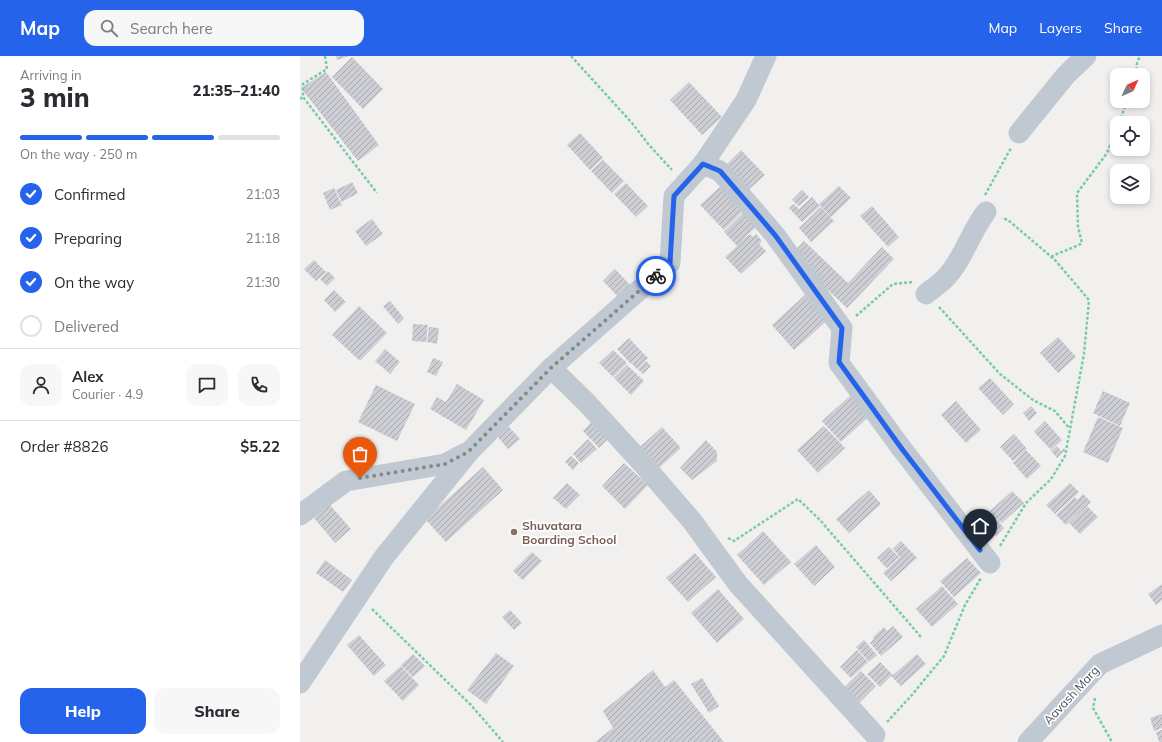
<!DOCTYPE html>
<html lang="en">
<head>
<meta charset="utf-8">
<style>
  body { margin:0; font-family:Mulish,sans-serif; background:#f7f7f7; color:#2b2b33; height:100vh; display:flex; flex-direction:column; font-size:15px; white-space:nowrap }
  * { box-sizing:border-box; margin:0 }
  p { font-size:13px; color:#7c7c81 }
  .icon { flex:none; width:22px; height:22px; fill:none; stroke:currentColor; stroke-width:2; stroke-linecap:round; stroke-linejoin:round }
  .map { position:relative; flex:1; overflow:hidden }
  .panel { display:flex; flex-direction:column; background:#fff; width:300px }
  .panel>* { flex:none }
  .needle { width:26px; rotate:46deg }
  .controls { position:absolute; left:810px; top:12px; display:grid; gap:8px }
  .controls a { display:grid; place-items:center; width:40px; height:40px; border-radius:8px; background:#fff; box-shadow:0 2px 6px #0003; font-size:20px }
  .pin { position:absolute; display:grid; place-items:center; width:34px; height:34px; color:#fff; margin:-41px -17px; border-radius:50% 50% 50% 0; rotate:-45deg; box-shadow:0 0 4px #0007 }
  .pin .icon { rotate:45deg }
  .courier { position:absolute; display:grid; place-items:center; width:40px; height:40px; margin:-20px; border:3px solid #2563eb; border-radius:50%; background:#fff; color:#222; box-shadow:0 1px 5px #0007 }
  .overview em { font-style:normal; font-weight:800 }
  .overview div { display:flex; flex-direction:column-reverse }
  .overview { display:flex; align-items:center; justify-content:space-between; height:68px; padding:0 20px }
  h1 { font-size:26px; font-weight:800; line-height:30px }
  .bar { display:grid; grid-template-columns:repeat(4,1fr); gap:6px 4px; align-content:center; height:48px; padding:0 20px }
  .bar i { height:5px; border-radius:3px; background:#e1e1e2 }
  .bar .selected { background:#2563eb }
  .bar p { grid-column:span 4 }
  .line { display:flex; align-items:center; gap:10px; padding:0 20px; border-top:1px solid #e1e1e2 }
  .line div { flex:1 }
  .round { display:grid; place-items:center; flex:none; width:42px; height:42px; border-radius:12px; background:#f7f7f7 }
  ol { padding:0 20px; list-style:none }
  li { display:flex; align-items:center; gap:12px; height:44px }
  li p { margin-inline-start:auto }
  li .icon { padding:4px; border-radius:50%; background:#2563eb; color:#fff; stroke-width:4 }
  li:last-child { color:#7c7c81 }
  li i { width:22px; height:22px; border:2px solid #e1e1e2; border-radius:50% }
  .primary-button { display:flex; gap:8px; margin-top:auto; padding:8px 20px }
  .primary-button a { flex:1; height:46px; border-radius:12px; background:#2563eb; color:#fff; font-size:16px; font-weight:800; line-height:46px; text-align:center }
  .primary-button a+a { background:#f7f7f7; color:#2b2b33 }
  header { display:flex; align-items:center; gap:24px; box-sizing:border-box; height:56px; padding:0 20px; background:#2563eb; color:#fff }
  header strong { font-size:19px }
  nav { display:flex; gap:22px; margin-inline-start:auto; font-size:14px }
  .search { width:280px; height:36px; background:#f7f7f7; display:flex; align-items:center; gap:10px; box-sizing:border-box; padding:0 14px; border-radius:12px; color:#7c7c81; font-size:15px }
  main { display:flex; flex:1; min-height:0 }
  .map>svg:first-child { display:block }
  .building { fill:url(#building-hatch) }
  .lines { fill:none; stroke-linecap:round; stroke-linejoin:round }
  .path { stroke:#77cca6; stroke-width:2.5; stroke-dasharray:3 2; stroke-linecap:butt }
  .minor { stroke:#c0c9d1; stroke-width:21 }
  .done { stroke:#848990; stroke-width:4; stroke-dasharray:0 7.2 }
  .route { stroke:#2563eb; stroke-width:5 }
  .education-dot { fill:#8d6e63; stroke:#fff; stroke-width:1.5 }
  .labels { text-anchor:middle; dominant-baseline:central; stroke-width:3.5; stroke-linejoin:round; paint-order:stroke }
  .education-label { font-size:12px; font-weight:bold; fill:#785e54; stroke:#fff; text-anchor:start }
  .street-label { font-size:12px; fill:#48525d; stroke:#fff }
</style>
</head>
<body>
<header>
<strong>Map</strong>
<div class="search"><svg class="icon" aria-label="search" viewBox="0 0 24 24"><circle cx="10" cy="10" r="6"/><path d="M15 15l6 6"/></svg>Search here</div>
<nav><a>Map</a><a>Layers</a><a>Share</a></nav>
</header>
<main>
<section class="panel">
<div class="overview"><div><h1>3 min</h1><p>Arriving in</p></div><em>21:35–21:40</em></div>
<div class="bar"><i class="selected"></i><i class="selected"></i><i class="selected"></i><i></i><p>On the way · 250 m</p></div>
<ol>
<li><svg class="icon" aria-label="check" viewBox="0 0 24 24"><path d="M5 12l5 5 9-10"/></svg>Confirmed<p>21:03</p></li>
<li><svg class="icon" aria-label="check" viewBox="0 0 24 24"><path d="M5 12l5 5 9-10"/></svg>Preparing<p>21:18</p></li>
<li><svg class="icon" aria-label="check" viewBox="0 0 24 24"><path d="M5 12l5 5 9-10"/></svg>On the way<p>21:30</p></li>
<li><i></i>Delivered</li>
</ol>
<div class="line" style="height:72px"><a class="round"><svg class="icon" aria-label="person" viewBox="0 0 24 24"><circle cx="12" cy="8" r="4"/><path d="M4 21q1-7 8-7t8 7"/></svg></a><div><b>Alex</b><p>Courier · 4.9</p></div><a class="round"><svg class="icon" aria-label="chat" viewBox="0 0 24 24"><path d="M4 5h16v11H9l-5 4z"/></svg></a><a class="round"><svg class="icon" aria-label="phone" viewBox="0 0 24 24"><path d="M5 4h4l2 5-3 2q2 4 5 5l2-3 5 2v4C11 20 4 13 5 4z"/></svg></a></div>
<div class="line" style="height:52px"><div>Order #8826</div><b>$5.22</b></div>
<div class="primary-button"><a>Help</a><a>Share</a></div>
</section>
<div class="map">
<svg width="862" height="686" viewBox="0 0 862 686">
  <defs>
    <pattern id="building-hatch" width="6" height="6" patternUnits="userSpaceOnUse"><rect width="6" height="6" fill="#ccced4"/><path d="M-1 1l2-2M0 6l6-6M5 7l2-2" fill="none" stroke="#a8aaaf"/></pattern>
  </defs>
  <rect width="100%" height="100%" fill="#f2f0ef"/>
  <g class="building">
    <polygon points="36,0 49,0 37,4"/>
    <polygon points="52,1 83,33 63,53 32,21"/>
    <polygon points="26,16 79,89 58,105 1,32"/>
    <polygon points="389,26 422,61 402,79 370,44"/>
    <polygon points="280,77 303,102 290,114 267,89"/>
    <polygon points="441,94 465,119 446,136 423,112"/>
    <polygon points="303,104 324,125 312,137 291,115"/>
    <polygon points="52,126 58,137 42,146 36,134"/>
    <polygon points="326,127 348,150 336,161 314,138"/>
    <polygon points="421,130 444,154 424,174 400,149"/>
    <polygon points="539,130 551,142 531,161 519,148"/>
    <polygon points="34,132 42,149 30,154 23,137"/>
    <polygon points="502,134 509,141 499,150 492,144"/>
    <polygon points="512,141 520,150 502,166 489,152 494,148 499,153"/>
    <polygon points="572,150 599,181 588,191 560,160"/>
    <polygon points="521,151 534,165 511,186 499,172"/>
    <polygon points="444,156 457,170 443,183 450,178 453,181 456,178 462,185 459,188 466,195 441,218 425,201 437,190 424,176"/>
    <polygon points="72,163 83,178 66,190 55,175"/>
    <polygon points="504,185 548,227 582,191 594,203 547,252 491,199"/>
    <polygon points="14,204 26,216 16,225 4,213"/>
    <polygon points="315,213 332,231 320,243 303,225"/>
    <polygon points="28,215 35,222 27,230 20,223"/>
    <polygon points="34,234 46,246 35,256 24,244"/>
    <polygon points="505,239 528,264 494,294 472,269"/>
    <polygon points="90,245 104,262 98,268 83,250"/>
    <polygon points="59,250 87,277 60,305 32,279"/>
    <polygon points="113,268 128,269 126,286 112,285"/>
    <polygon points="129,271 139,272 137,288 127,286"/>
    <polygon points="758,281 776,301 758,317 740,297"/>
    <polygon points="329,282 343,297 331,308 317,293"/>
    <polygon points="85,293 100,306 90,318 75,305"/>
    <polygon points="313,294 327,307 313,321 299,307"/>
    <polygon points="343,297 348,302 337,313 332,308"/>
    <polygon points="133,302 143,306 136,320 127,316"/>
    <polygon points="346,305 351,310 343,318 338,313"/>
    <polygon points="327,309 344,325 331,339 314,322"/>
    <polygon points="690,322 714,348 703,359 678,332"/>
    <polygon points="157,328 184,344 166,374 130,353 137,341 146,346"/>
    <polygon points="76,329 115,348 97,385 58,366"/>
    <polygon points="803,335 830,347 820,370 793,357"/>
    <polygon points="553,337 572,358 541,386 522,365"/>
    <polygon points="656,345 681,374 666,387 641,359"/>
    <polygon points="731,350 737,357 729,365 723,357"/>
    <polygon points="296,361 313,378 299,392 283,375"/>
    <polygon points="798,361 823,372 808,407 783,396"/>
    <polygon points="745,365 762,384 751,394 734,376"/>
    <polygon points="208,370 220,383 208,393 197,380"/>
    <polygon points="524,370 545,392 518,417 497,394"/>
    <polygon points="362,371 381,392 359,412 340,391"/>
    <polygon points="714,378 727,393 713,405 700,391"/>
    <polygon points="288,383 297,393 281,407 273,398"/>
    <polygon points="406,384 417,396 417,405 392,424 380,412"/>
    <polygon points="757,390 761,395 764,392 765,394 757,402 751,395"/>
    <polygon points="726,394 741,410 727,423 713,407"/>
    <polygon points="271,400 279,407 273,414 265,406"/>
    <polygon points="324,407 348,429 325,453 302,430"/>
    <polygon points="183,411 203,434 146,486 125,463"/>
    <polygon points="267,427 280,439 266,453 253,442"/>
    <polygon points="770,427 779,436 755,458 746,449"/>
    <polygon points="569,434 581,448 549,477 536,463"/>
    <polygon points="712,435 724,447 702,467 694,460 704,472 696,480 683,466 692,457 690,455"/>
    <polygon points="783,438 791,446 766,469 756,459 775,441 777,444"/>
    <polygon points="30,449 51,473 35,487 14,462"/>
    <polygon points="787,450 798,461 780,478 769,467"/>
    <polygon points="463,475 491,506 464,529 437,499"/>
    <polygon points="601,485 617,502 591,525 583,517 600,501 593,493"/>
    <polygon points="516,489 535,511 514,530 494,508"/>
    <polygon points="589,491 599,501 587,512 577,502"/>
    <polygon points="232,496 242,505 223,524 213,515"/>
    <polygon points="395,497 416,521 388,546 366,522"/>
    <polygon points="667,502 681,517 654,541 640,525"/>
    <polygon points="25,504 52,524 43,536 16,517"/>
    <polygon points="862,528 862,544 856,549 848,538"/>
    <polygon points="642,530 658,548 632,571 616,553"/>
    <polygon points="418,533 444,563 417,587 391,557"/>
    <polygon points="210,554 222,567 214,574 202,561"/>
    <polygon points="593,570 603,581 581,600 570,587 574,583 573,581 584,571 587,575"/>
    <polygon points="59,579 86,609 74,620 47,589"/>
    <polygon points="564,584 577,599 569,606 556,591"/>
    <polygon points="557,594 568,606 551,622 540,611"/>
    <polygon points="196,597 214,610 186,648 167,634"/>
    <polygon points="113,598 125,610 113,621 101,609"/>
    <polygon points="617,598 626,608 601,630 591,620 580,631 567,618 580,606 593,619"/>
    <polygon points="101,610 119,629 103,645 84,625"/>
    <polygon points="353,614 365,631 374,624 424,686 295,686 313,672 303,655"/>
    <polygon points="561,615 576,630 559,647 544,632"/>
    <polygon points="402,622 419,650 409,657 391,628"/>
    <polygon points="862,658 862,672 854,675 850,662"/>
    <polygon points="862,674 862,686 859,686 856,676"/>
  </g>
  <g class="lines">
    <g class="path">
      <polyline points="25,0 27,13 3,28 3,41 77,137"/>
      <polyline points="271,0 332,67 349,89 372,114"/>
      <polyline points="836,19 837,7 840,0"/>
      <polyline points="0,43 3,41"/>
      <polyline points="819,67 827,45"/>
      <polyline points="685,139 711,92"/>
      <path d="M751 201C762 195 772 193 782 187L778 171 777 137 807 97 817 73"/>
      <polyline points="639,251 700,318 733,344 755,355 769,372"/>
      <polyline points="556,260 593,228 613,226"/>
      <polyline points="428,482 434,485 498,443 520,464 621,581"/>
      <polyline points="700,490 726,447 751,423 765,400 784,298 789,244 755,204 708,164 702,162"/>
      <polyline points="72,553 171,649 203,686"/>
      <polyline points="795,642 793,652 812,686"/>
      <polyline points="587,666 611,640 644,600 665,549 681,522"/>
    </g>
    <g class="minor">
      <polyline points="719,77 766,19 786,0"/>
      <polyline points="403,108 420,115 475,179 542,272 539,307 602,393 690,507"/>
      <path d="M626 238C633 232 643 226 649 218 665 199 671 175 686 156"/>
      <polyline points="251,312 286,346 342,407 392,465 438,528 575,679"/>
      <polyline points="0,459 46,425 145,408 164,398"/>
      <polyline points="0,627 84,501 169,396 251,312 370,207 374,140 403,108 446,44 466,0"/>
      <polyline points="728,686 800,608 862,579"/>
    </g>
  </g>
  <g class="lines">
    <polyline class="done" points="60,422 145,408 168,396 251,312 356,220"/>
    <polyline class="route" points="356,220 370,207 374,140 403,108 420,115 475,179 542,272 539,306 602,393 680,494"/>
  </g>
  <circle class="education-dot" cx="214" cy="476" r="4"/>
  <g class="labels">
    <g class="education-label">
      <text x="222" y="469">Shuvatara<tspan x="222" dy="14">Boarding School</tspan></text>
    </g>
    <g class="street-label">
      <text transform="translate(771 639) rotate(-47)">Aavash Marg</text>
    </g>
  </g>
</svg>
<div class="controls">
<a><svg class="needle" viewBox="-14 -14 28 28"><path d="M0-13l5 13h-10z" fill="#e53935"/><path d="M0 13l5-13h-10z" fill="#7c7c81"/></svg></a>
<a><svg class="icon" aria-label="locate" viewBox="0 0 24 24"><circle cx="12" cy="12" r="6"/><path d="M12 2v4M12 18v4M2 12h4M18 12h4"/></svg></a>
<a><svg class="icon" aria-label="layers" viewBox="0 0 24 24"><path d="M12 4l9 5-9 5-9-5zM3 14l9 5 9-5"/></svg></a>
</div>
<div class="pin" style="left:60px;top:422px;background:#ea580c"><svg class="icon" aria-label="bag" viewBox="0 0 24 24"><path d="M5 8h14l-1 12H6zM9 8a3 3 0 0 1 6 0"/></svg></div>
<div class="pin" style="left:680px;top:494px;background:#1f2937"><svg class="icon" aria-label="home" viewBox="0 0 24 24"><path d="M3 11l9-7 9 7M6 9v11h12V9"/></svg></div>
<div class="courier" style="left:356px;top:220px"><svg class="icon" aria-label="bike" viewBox="0 0 24 24"><circle cx="6" cy="16" r="4"/><circle cx="18" cy="16" r="4"/><path d="M6 16l4-8h5l3 8M10 8l3 8H6M13 5h3"/></svg></div>
</div>
</main>
</body>
</html>
